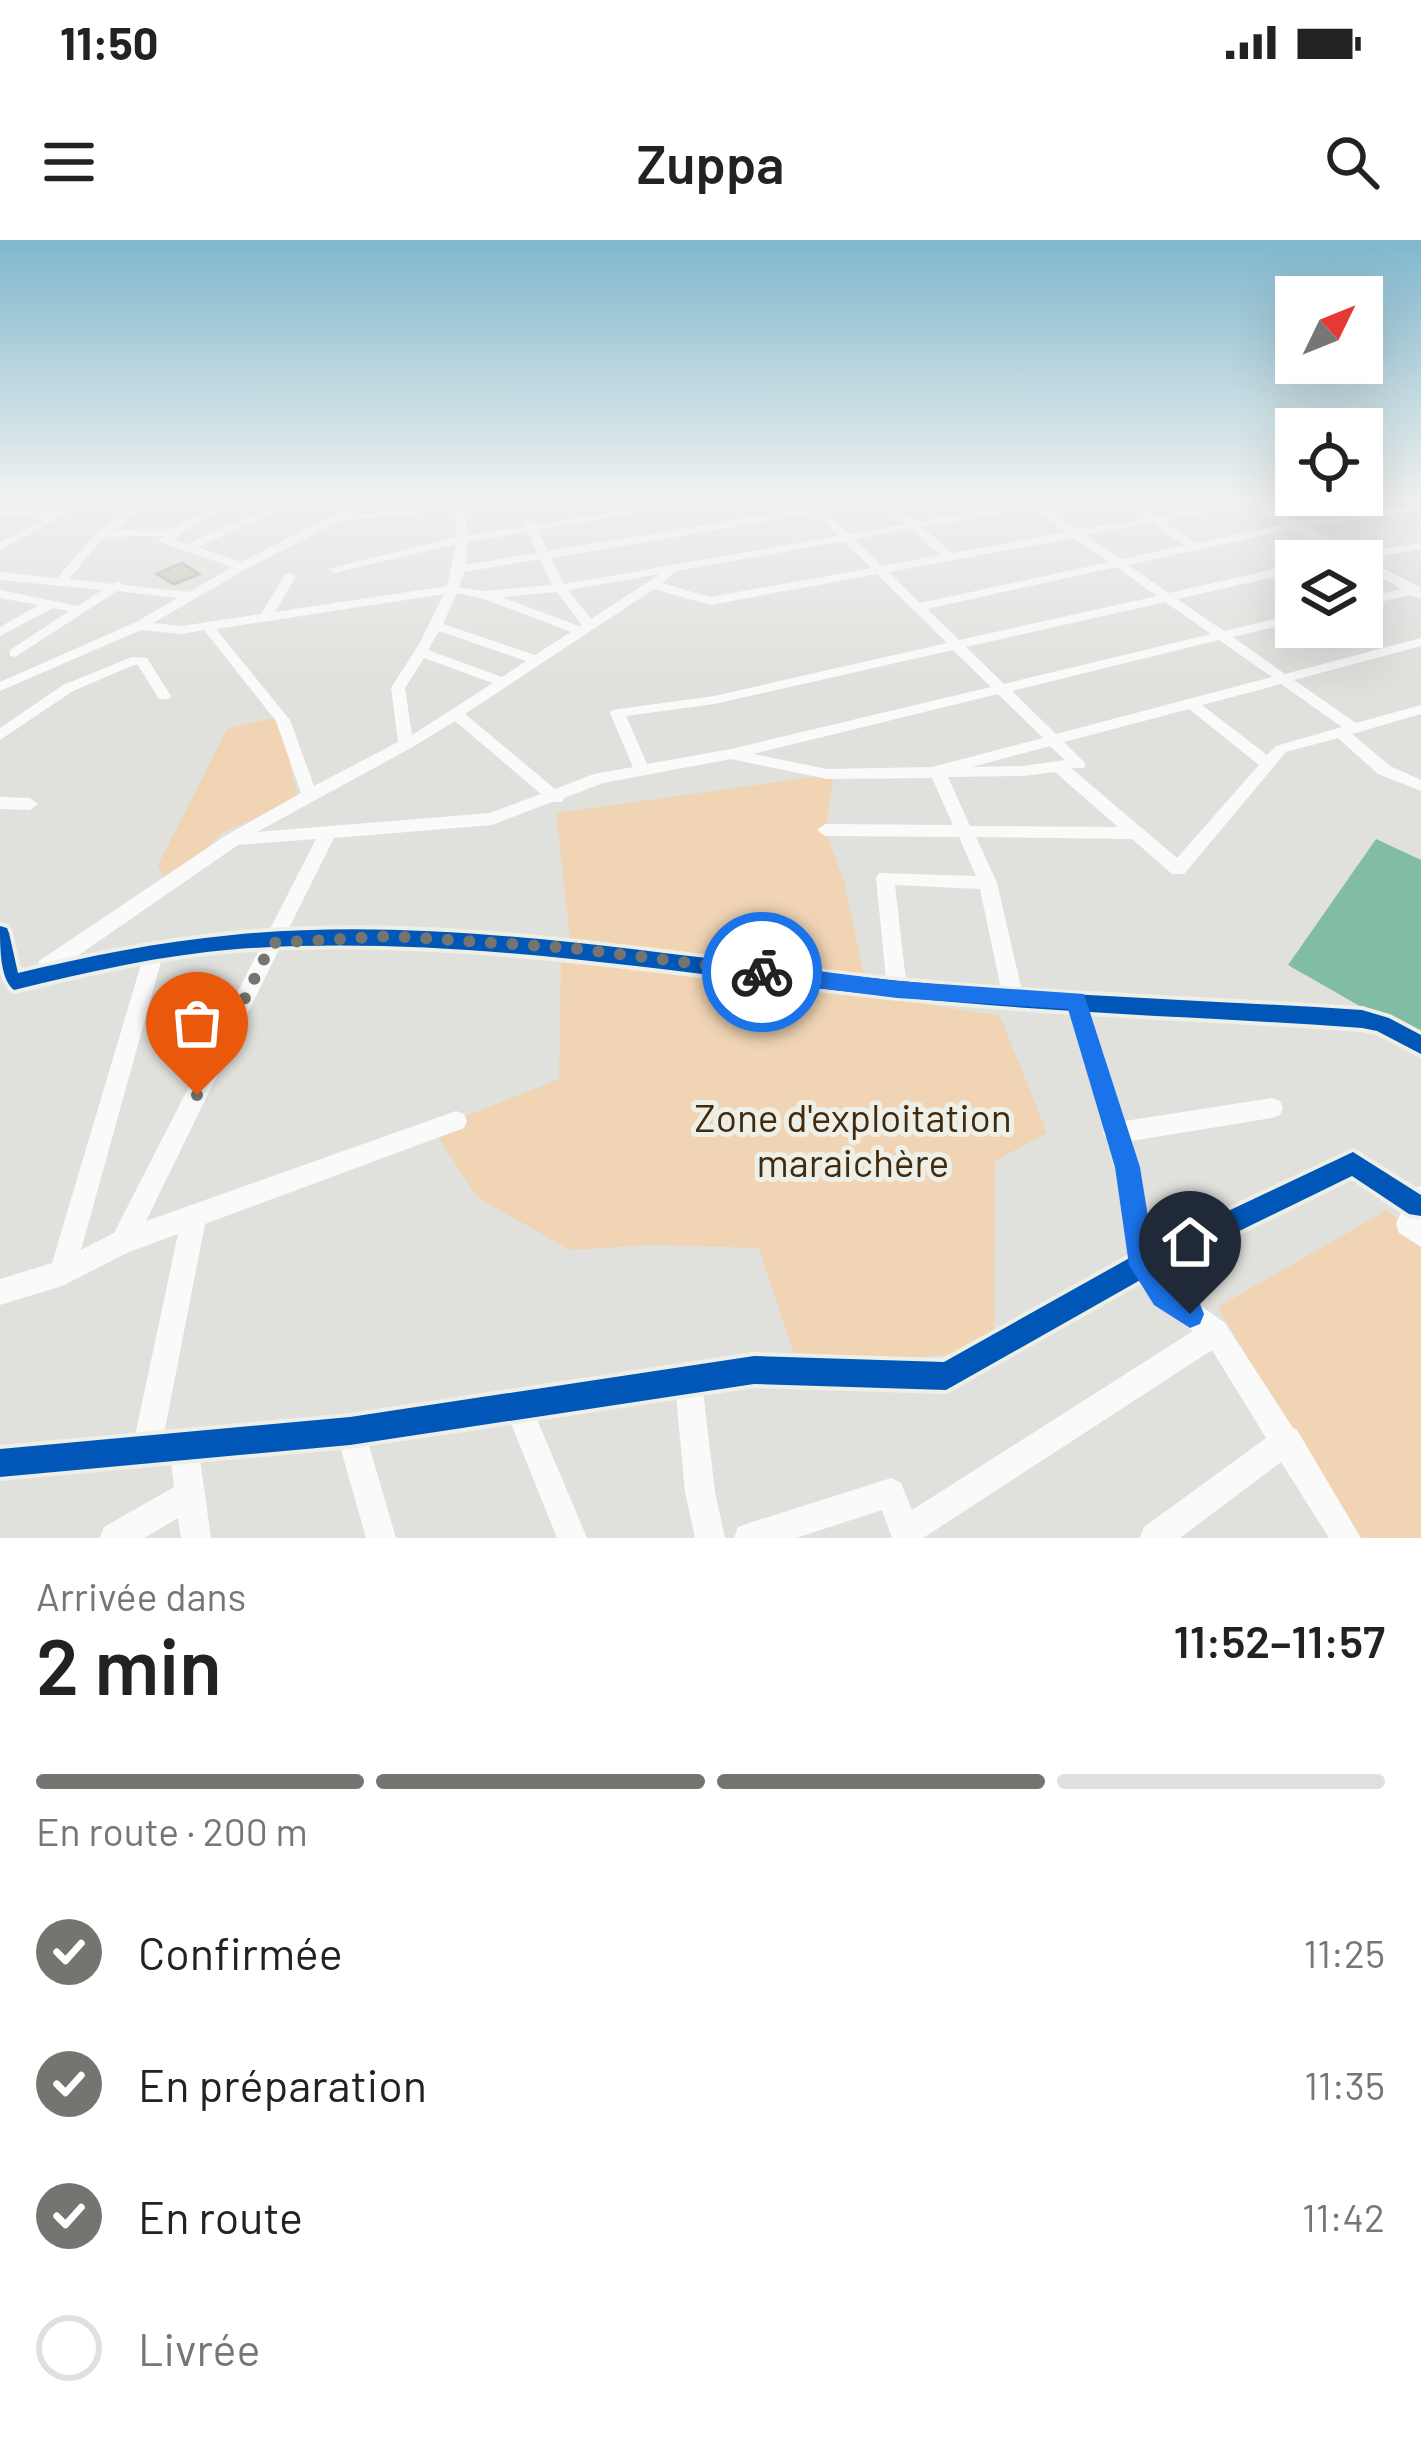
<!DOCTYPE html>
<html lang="fr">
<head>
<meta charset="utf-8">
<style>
  body { margin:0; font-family:Barlow,sans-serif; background:#f2f2f2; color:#222; height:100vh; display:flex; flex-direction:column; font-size:45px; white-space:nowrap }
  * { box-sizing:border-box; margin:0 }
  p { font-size:39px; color:#767676 }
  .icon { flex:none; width:66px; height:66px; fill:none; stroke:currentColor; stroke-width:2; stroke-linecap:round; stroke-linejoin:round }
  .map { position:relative; height:1298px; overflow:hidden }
  .details { display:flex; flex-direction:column; background:#fff; flex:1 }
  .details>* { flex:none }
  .needle { width:78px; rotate:47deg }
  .fabs { position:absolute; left:1275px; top:36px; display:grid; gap:24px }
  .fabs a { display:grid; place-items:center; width:108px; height:108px; border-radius:0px; background:#fff; box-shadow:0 12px 48px #0002; font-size:60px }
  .pin { position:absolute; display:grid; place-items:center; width:102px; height:102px; color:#fff; margin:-123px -51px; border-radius:50% 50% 50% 0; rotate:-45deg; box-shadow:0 0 12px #0007 }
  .pin .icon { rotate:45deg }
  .courier { position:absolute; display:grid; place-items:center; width:120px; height:120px; margin:-60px; border:9px solid #1a73e8; border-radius:50%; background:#fff; color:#222; box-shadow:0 3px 15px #0007 }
  .headline em { font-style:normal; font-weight:600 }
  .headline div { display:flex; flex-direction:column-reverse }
  .headline { display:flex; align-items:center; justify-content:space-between; height:204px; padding:0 36px }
  h1 { font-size:78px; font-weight:600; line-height:90px }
  .bar { display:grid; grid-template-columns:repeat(4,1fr); gap:18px 12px; align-content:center; height:144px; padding:0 36px }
  .bar i { height:15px; border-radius:9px; background:#e0e0e0 }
  .bar .selected { background:#747571 }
  .bar p { grid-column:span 4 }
  ol { padding:0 36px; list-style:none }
  li { display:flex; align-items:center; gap:36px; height:132px }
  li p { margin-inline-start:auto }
  li .icon { padding:12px; border-radius:50%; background:#747571; color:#fff; stroke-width:4 }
  li:last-child { color:#767676 }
  li i { width:66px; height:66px; border:6px solid #e0e0e0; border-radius:50% }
  .status { display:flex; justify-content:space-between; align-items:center; height:84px; padding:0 60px; background:#fff; direction:ltr }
  .status svg { height:33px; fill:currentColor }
  header { display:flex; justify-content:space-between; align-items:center; height:156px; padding:0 36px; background:#fff; font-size:54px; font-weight:600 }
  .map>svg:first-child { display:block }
  .green { fill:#f0d4b4 }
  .water { fill:#81bca4 }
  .building { fill:#c8c4b4; stroke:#b2b2ae; stroke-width:3 }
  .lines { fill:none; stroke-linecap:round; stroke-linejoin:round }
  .minor { fill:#fafafa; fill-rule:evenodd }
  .cycleway-casing { stroke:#eef0e8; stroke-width:8 }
  .cycleway { fill:#0057b8; fill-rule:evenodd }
  .route { fill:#1a73e8 }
  .done { stroke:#747571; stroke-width:12; stroke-dasharray:0 21.6 }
  .labels { text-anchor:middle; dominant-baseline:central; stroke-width:10; stroke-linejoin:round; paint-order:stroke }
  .near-park-label { font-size:39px; fill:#402a10; stroke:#eef0e8 }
</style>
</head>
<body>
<div class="status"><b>11:50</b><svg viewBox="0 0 49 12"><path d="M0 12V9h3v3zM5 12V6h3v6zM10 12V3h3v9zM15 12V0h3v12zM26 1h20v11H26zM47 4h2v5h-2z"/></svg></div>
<header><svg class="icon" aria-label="menu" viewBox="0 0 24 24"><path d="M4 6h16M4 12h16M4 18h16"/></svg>Zuppa<svg class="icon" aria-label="search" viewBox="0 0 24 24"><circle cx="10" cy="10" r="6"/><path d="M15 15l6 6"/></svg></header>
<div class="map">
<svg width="1421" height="1298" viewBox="0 0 1421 1298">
  <rect width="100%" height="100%" fill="#e0e1dd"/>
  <g class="green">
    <polygon points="280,476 298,560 223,592 168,646 158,625 227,489"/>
    <polygon points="834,534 825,590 844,641 866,745 632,717 1000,776 1047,893 995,921 994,1109 800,1131 759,1008 651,1005 570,1010 477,957 433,889 559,839 561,722 578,710 571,708 556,573"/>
    <polygon points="1387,970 1421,1000 1421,1298 1352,1298 1218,1067"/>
  </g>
  <polygon class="water" points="1376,599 1421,620 1421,801 1288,725"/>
  <polygon class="building" points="182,323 199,334 174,344 157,334"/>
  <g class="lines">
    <g class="minor">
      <polygon points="88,256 100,256 0,310 0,302 45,279 0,276 0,270 56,273"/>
      <path d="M149 256H161L114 290 174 289 221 259V256L286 261 298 256H311L198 307 241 322 372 256H385L351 275 452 264 451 256H461L463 262 522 256H553L548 259 464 269 468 295 525 286 522 281 528 278 535 284 711 256H734L538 290 548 311 810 267 799 256H810L820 266 878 256H902L891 260 916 282 1026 263 1031 259 1036 261 1087 256 1044 266 1078 290 1144 278 1112 256H1124L1155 276 1249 257 1288 256 1262 263 1297 281 1421 265V271L1306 287 1355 313 1421 303V309L1365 319 1420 347 1421 359 1411 355 1362 366V358L1402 349 1362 327V321H1323L1342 315 1293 289 1128 325 1169 353 1296 324V332L1177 359 1224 391 1296 374V382L1233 397 1285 434 1421 398V406L1294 440 1356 483 1421 465V474L1352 494 1390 526 1421 540V551L1378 534 1338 498 1286 512 1184 634H1172L1132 599 976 597 997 643 1022 751 1362 770 1389 778 1421 795V814L1377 791 1362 788 1090 772 1125 881 1272 858 1280 861 1283 868 1280 875 1272 878 1131 901 1140 927 1152 1007 1353 912 1413 949 1421 946V1007L1399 993 1396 984 1402 970 1352 936 1161 1029 1173 1046 1225 1083 1293 1188 1297 1190 1361 1298H1329L1281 1222 1180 1298H1140L1144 1287 1266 1198 1212 1110 923 1298H892L882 1270 796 1298H734L738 1287 749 1283 891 1238 901 1243 912 1270 1193 1091 1155 1064 1138 1041 946 1150 754 1144 703 1151 715 1252 725 1298H695L685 1252 676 1155 536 1177 587 1298H557L510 1181 368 1202 396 1298H366L340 1206 200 1219 211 1298H181L178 1278 144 1298H100L104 1287 174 1247 171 1222 0 1237V1209L135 1196 178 994 129 1012 62 1046 0 1065V1039L52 1023 142 721 14 750C0 739 0 708 0 686L7 688 9 693 18 733 37 729 39 721 225 596 301 553 276 481 204 390 181 394 141 390 0 451V442L134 383 178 358 117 351 15 417 10 416V410L69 371 53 368 0 396V387L39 365 0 358V350L78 366 102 350 0 340V332L57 338 97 292ZM233 261 274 266 187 304 173 299ZM880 262 905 284 849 294 826 271ZM1251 265 1285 284 1197 303 1163 281ZM1032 268 1067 292 952 313 922 287ZM454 270 456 297 328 329 334 333 456 304 447 346 275 372 296 336 290 332 284 336 261 374 181 386 153 383 246 329 340 281ZM815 273 838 296 564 344 551 318ZM1151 283 1185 305 1121 319 1086 295ZM911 289 940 315 882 326 855 299ZM528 292 537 313 465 325 468 302ZM163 296 158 300 160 302 232 327 189 352 124 345 118 341 112 344 69 339 104 297ZM1074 298 1109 322 920 363 889 332ZM844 301 871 328 710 357 662 343 676 331ZM540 319 552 345 483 351 459 347 464 332ZM1116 327 1157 356 959 400 927 369ZM660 334 591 379 568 350ZM877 334 947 403 714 456 612 470 610 473 633 527 594 534 555 549 465 474 654 349 710 365ZM557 352 582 385 579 386 501 357ZM457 353 484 359 571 392 535 415 443 384ZM444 354 419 404 391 448 398 502 314 546 290 480 216 389ZM1165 362 1211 394 1004 444 966 407ZM439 391 526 421 502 437 428 410ZM1219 400 1272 437 1056 494 1012 451ZM953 410 991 447 731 509 647 524 626 476 714 464ZM424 418 493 443 412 495 405 448ZM1281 444 1342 487 1276 506 1267 515 1202 465ZM998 454 1043 498 932 527 827 529 753 514ZM1189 469 1259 525 1177 618 1071 528H1084L1086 524 1064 502ZM455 481 541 554 490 573 257 592 411 508ZM1050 506 1065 520 1023 526 972 527ZM731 519 827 539 932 538 953 585 825 584 817 590 825 596 959 597 976 636 879 633 876 638 886 739C687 718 488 685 287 692L334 598 492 585 552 562H562L564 558 603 543ZM1055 532 1118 587 970 586 948 537 1023 536ZM316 599 268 693 155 702 70 721 238 605ZM895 645 980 649 1001 749 906 741ZM346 705C588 714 827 755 1069 770L1105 888 1103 893C1124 927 1123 978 1129 1019L944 1122 754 1116 350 1177 164 1194 205 984 464 888 467 881 464 874 456 871 146 981 280 707ZM260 708 114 993 81 1010 162 718Z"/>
      <polygon points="132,417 147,418 171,456 169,459 159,459 138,425 134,425 73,451 0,500 0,488 63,445"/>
      <polygon points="0,557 30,558 38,564 30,570 0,569"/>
    </g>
    <defs>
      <g id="cycleway">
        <path d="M0 686 7 688 9 693 18 733C89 716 159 702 232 695 451 673 683 720 901 741 1054 756 1208 760 1362 770L1389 778 1421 795V814L1377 791 1362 788C1208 777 1053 773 899 757 679 735 459 693 237 709 161 715 88 732 14 750 0 739 0 708 0 686Z"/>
        <polygon points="1353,912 1421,955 1421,976 1409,974 1352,936 1151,1034 946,1150 754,1144 350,1205 0,1237 0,1209 350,1177 754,1116 944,1122 1133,1016"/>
      </g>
    </defs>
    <use href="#cycleway" class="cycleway-casing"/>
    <use href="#cycleway" class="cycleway"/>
  </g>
  <linearGradient id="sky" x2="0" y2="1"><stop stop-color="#7fb7cd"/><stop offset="0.59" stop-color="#f1f2f0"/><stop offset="1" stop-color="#f1f2f0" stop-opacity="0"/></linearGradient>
  <rect width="1421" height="437" fill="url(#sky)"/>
  <polygon class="route" points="762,724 897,741 1084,754 1140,927 1155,1020 1174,1045 1200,1064 1204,1074 1200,1084 1190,1088 1154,1065 1129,1025 1115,927 1068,769 897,758 762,741 752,732"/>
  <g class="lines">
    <polyline class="done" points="197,855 272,703 391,696 571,708 762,732"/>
  </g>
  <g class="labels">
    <g class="near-park-label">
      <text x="853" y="876">Zone d'exploitation<tspan x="853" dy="45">maraichère</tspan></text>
    </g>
  </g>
</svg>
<div class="fabs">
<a><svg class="needle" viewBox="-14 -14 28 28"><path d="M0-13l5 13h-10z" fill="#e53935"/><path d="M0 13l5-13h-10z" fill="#767676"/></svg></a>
<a><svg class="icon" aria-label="locate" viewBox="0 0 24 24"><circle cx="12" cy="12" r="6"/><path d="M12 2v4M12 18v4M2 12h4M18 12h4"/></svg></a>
<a><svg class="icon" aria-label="layers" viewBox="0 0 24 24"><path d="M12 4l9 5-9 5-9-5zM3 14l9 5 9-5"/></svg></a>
</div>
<div class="pin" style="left:197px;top:855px;background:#ea580c"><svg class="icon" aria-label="bag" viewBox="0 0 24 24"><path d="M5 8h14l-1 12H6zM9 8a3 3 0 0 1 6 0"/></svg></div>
<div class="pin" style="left:1190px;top:1074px;background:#1f2937"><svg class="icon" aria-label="home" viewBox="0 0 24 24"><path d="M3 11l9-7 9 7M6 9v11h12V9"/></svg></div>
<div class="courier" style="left:762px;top:732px"><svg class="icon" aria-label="bike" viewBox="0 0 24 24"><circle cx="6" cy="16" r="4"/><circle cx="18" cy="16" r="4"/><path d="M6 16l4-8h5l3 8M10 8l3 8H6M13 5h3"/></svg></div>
</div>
<section class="details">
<div class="headline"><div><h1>2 min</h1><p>Arrivée dans</p></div><em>11:52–11:57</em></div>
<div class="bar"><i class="selected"></i><i class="selected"></i><i class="selected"></i><i></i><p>En route · 200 m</p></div>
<ol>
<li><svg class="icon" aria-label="check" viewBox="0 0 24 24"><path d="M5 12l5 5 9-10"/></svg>Confirmée<p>11:25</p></li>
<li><svg class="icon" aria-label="check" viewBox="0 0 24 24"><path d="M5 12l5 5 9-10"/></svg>En préparation<p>11:35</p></li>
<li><svg class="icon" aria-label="check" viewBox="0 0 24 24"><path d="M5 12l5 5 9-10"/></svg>En route<p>11:42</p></li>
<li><i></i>Livrée</li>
</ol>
</section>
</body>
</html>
